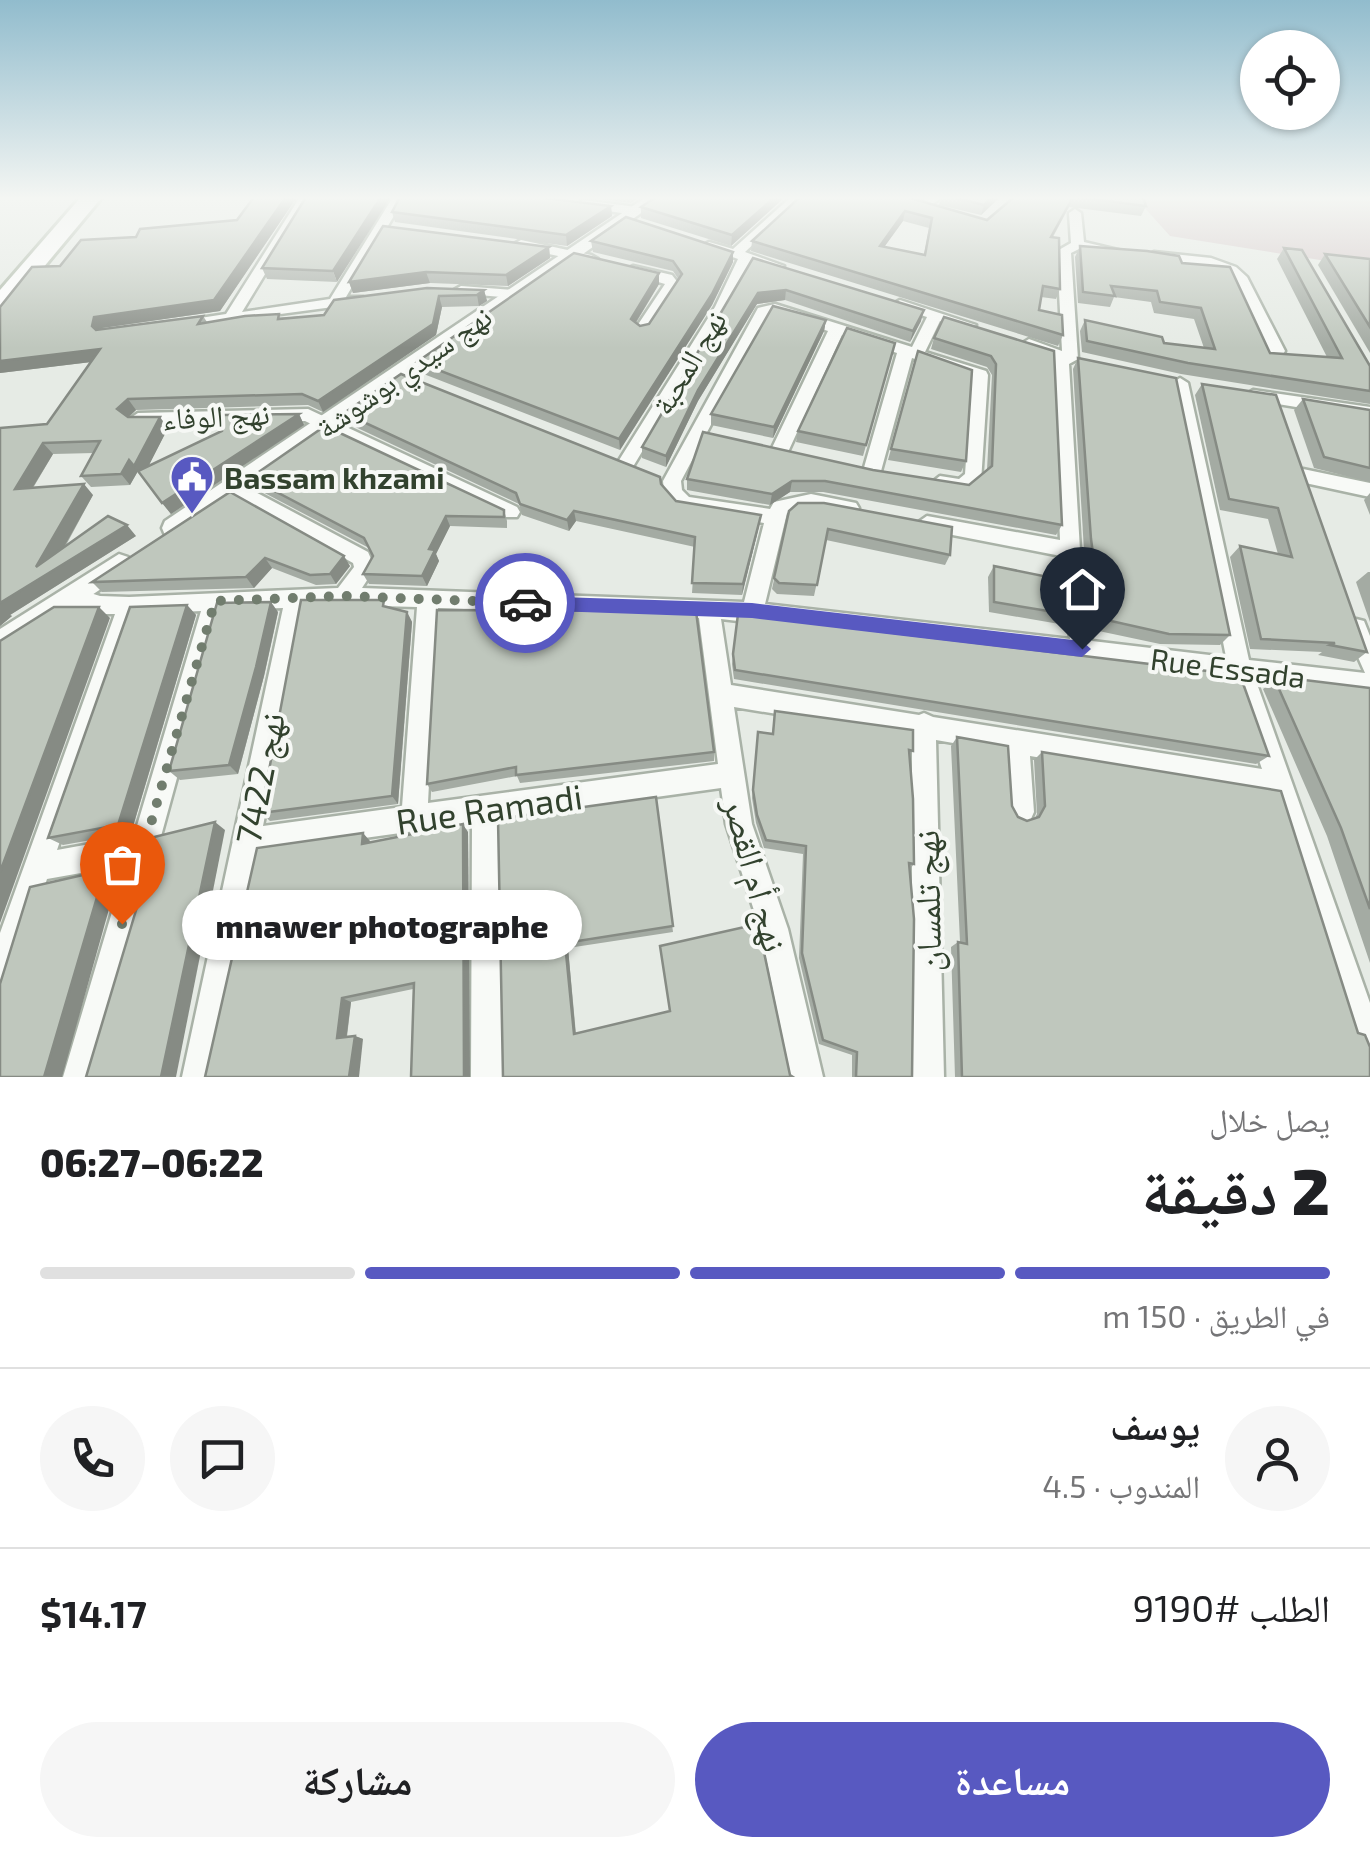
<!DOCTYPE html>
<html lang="ar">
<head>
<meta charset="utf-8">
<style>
  body { margin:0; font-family:"Exo 2","Noto Naskh Arabic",sans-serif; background:#f6f6f6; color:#202124; direction:rtl; height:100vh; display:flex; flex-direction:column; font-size:38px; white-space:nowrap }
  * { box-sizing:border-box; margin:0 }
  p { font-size:32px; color:#757577 }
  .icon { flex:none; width:55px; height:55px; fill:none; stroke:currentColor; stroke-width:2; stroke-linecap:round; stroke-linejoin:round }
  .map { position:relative; height:1077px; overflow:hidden; direction:ltr }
  .sheet { display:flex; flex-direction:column; background:#fff; flex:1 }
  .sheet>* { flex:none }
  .controls { position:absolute; left:1240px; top:30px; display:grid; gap:20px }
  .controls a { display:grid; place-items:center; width:100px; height:100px; border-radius:50%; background:#fff; box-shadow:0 2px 8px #0004; font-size:50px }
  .pin { position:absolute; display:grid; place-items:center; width:85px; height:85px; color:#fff; margin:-102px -42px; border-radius:50% 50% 50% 0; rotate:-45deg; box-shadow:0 0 10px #0007 }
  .pin .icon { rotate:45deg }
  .courier { position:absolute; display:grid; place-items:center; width:100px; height:100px; margin:-50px; border:8px solid #5859c1; border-radius:50%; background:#fff; color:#222; box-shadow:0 2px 12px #0007 }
  .bubble { position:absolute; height:70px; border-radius:35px; background:#fff; box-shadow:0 2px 8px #0004; font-size:32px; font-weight:800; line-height:70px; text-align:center; direction:rtl }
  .headline em { font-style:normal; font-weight:800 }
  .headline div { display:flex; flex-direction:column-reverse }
  .headline { display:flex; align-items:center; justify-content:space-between; height:170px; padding:0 40px }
  h1 { font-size:65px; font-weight:800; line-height:75px }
  .bar { display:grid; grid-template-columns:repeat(4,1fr); gap:15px 10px; align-content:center; height:120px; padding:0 40px }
  .bar i { height:12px; border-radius:8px; background:#e0e0e0 }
  .bar .selected { background:#5859c1 }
  .bar p { grid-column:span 4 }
  .line { display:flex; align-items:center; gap:25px; padding:0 40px; border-top:2px solid #e0e0e0 }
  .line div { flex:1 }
  .round { display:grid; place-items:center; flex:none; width:105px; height:105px; border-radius:52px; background:#f6f6f6 }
  .cta { display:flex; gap:20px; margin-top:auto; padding:20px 40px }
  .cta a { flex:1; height:115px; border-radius:60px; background:#5859c1; color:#fff; font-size:40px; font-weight:800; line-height:115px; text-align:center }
  .cta a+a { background:#f6f6f6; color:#202124 }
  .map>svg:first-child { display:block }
  .green { fill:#d4c7c8 }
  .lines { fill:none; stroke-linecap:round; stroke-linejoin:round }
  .minor-casing { stroke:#a9b2a7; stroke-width:5 }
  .tertiary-casing { stroke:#a9b2a7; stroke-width:5 }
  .primary-casing { stroke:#aab6a5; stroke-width:6 }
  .minor { fill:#f8faf7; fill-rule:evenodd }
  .tertiary { fill:#f8faf7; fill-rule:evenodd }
  .primary { fill:#fff; fill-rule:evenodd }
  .wall { fill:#a4aba3; fill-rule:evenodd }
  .shaded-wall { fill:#868b84 }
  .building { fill:#bfc7bd; stroke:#868b84; stroke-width:2.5; fill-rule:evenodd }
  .route { fill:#5859c1 }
  .done { stroke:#717d6e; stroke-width:10; stroke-dasharray:0 18 }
  .labels { text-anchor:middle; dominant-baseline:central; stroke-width:8; stroke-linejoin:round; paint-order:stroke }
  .street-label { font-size:30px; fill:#32422e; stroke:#f6f8f5 }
  .poi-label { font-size:30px; font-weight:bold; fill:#32422e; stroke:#f6f8f5; text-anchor:start }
  .near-street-label { font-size:35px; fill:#32422e; stroke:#f6f8f5 }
</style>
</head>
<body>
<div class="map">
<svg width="1370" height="1077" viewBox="0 0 1370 1077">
  <rect width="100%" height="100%" fill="#e6ebe5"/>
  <polygon class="green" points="1135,197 1370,197 1370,268 1170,236"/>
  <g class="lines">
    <defs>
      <g id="minor">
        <polygon points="300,197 312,197 242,312 330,299 393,197 405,197 346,297 363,297 363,303 174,328 174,322 226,314"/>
        <polygon points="791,197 804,197 745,252 784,266 777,270 750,262 729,307 631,470 619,470 616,465 715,307 738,259 702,246 709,242 733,249"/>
        <polygon points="872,197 893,197 920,204 928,197 941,197 923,213"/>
        <polygon points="583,200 636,207 642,211 636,215 579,207 577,204"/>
        <path d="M1075 209 1081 213 1084 242 1122 251 1115 255 1079 249 1071 253 1078 359 1069 364 1080 550 1092 641 1226 657 1172 383 1180 378 1188 383 1249 660 1365 673 1345 628 1348 621 1356 619 1364 621 1370 636V694L1256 681 1370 1003V1063L1359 1058 1354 1047 1271 796 1030 756 1034 812 1030 821 1021 825 1012 821 1008 812 1005 752 936 740 944 1077H912V736L734 707 752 824 788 929 823 1077H791L760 929 726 824 721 788 498 819 503 1077H471L472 823 257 853 214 1077H182L283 608 223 610 95 1077H63L126 865 47 879 11 985 0 989V933L115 614H100L63 602 60 596 63 590 71 587 100 596 129 597 338 588 354 567 353 563 228 493 226 488 228 483 235 481 368 552 375 568 362 588 744 602 764 523 677 508 664 493 663 481 758 308 775 304 912 347 927 317 895 307 893 304 900 300 976 325 968 330 940 321 925 352 986 371 988 375 981 482 962 493 933 488 931 483 940 476 959 479 965 474 972 378 912 358 881 471 872 478 865 476 863 471 897 353 842 335 788 452 779 458 773 456 770 452 828 331 771 312 681 481 682 490 689 497 770 509 774 502 811 494 856 503 859 508 856 513 849 515 811 508 787 513 765 604 1070 639 1061 556 927 530 917 523 927 516 1060 540 1053 359 1021 344 1029 339 1062 351 1057 251 1071 243 1069 213ZM344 605 417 607 402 807 263 826 305 607ZM438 608 699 618 718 764 428 803ZM201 611 134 836 57 850 137 614ZM721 619 1231 678 1262 769 933 717 924 713 919 715 731 685Z"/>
        <polygon points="521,240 591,255 598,259 591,263 516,247 514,244"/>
        <path d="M1154 252 1211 258 1236 267 1247 277 1285 351 1283 354H1271L1234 279C1209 259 1178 265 1149 259L1147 256Z"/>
        <polygon points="633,266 672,275 679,284 648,332 643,334 635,329 665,284 628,273 626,270"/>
        <polygon points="461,286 514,290 521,294 514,298 456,293 454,290"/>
        <polygon points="1253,390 1370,407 1370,419 1247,399 1245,395"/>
        <polygon points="308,409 517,507 520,512 517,517 503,517 305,421 138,425 129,419 138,413"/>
        <polygon points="1303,469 1370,483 1370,497 1296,481 1294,476"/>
      </g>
      <g id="tertiary">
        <polygon points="646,197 664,197 183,535 165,535 162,528 165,521"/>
        <polygon points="119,554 128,557 132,564 128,571 0,656 0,629"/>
      </g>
      <polygon id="primary" points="81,197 102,197 8,310 0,312 0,290"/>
    </defs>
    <use href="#minor" class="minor-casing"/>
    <use href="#tertiary" class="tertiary-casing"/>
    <use href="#primary" class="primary-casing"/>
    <use href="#minor" class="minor"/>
    <use href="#tertiary" class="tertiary"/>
    <use href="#primary" class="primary"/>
  </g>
  <g class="wall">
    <polygon points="254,197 297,197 220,311 102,328 101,329 203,316 207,322 324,315 334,300 484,290 487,301 479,306 442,307 436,335 323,412 308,405 136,410 129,417 168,428 148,466 299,414 304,425 171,514 138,471 130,485 91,487 81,476 94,453 53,454 33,488 93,495 65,547 136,536 10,615 12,616 0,626 0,428 47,424 91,362 0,373 0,307 60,266 136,237 237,220"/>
    <polygon points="306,197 337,282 267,279 262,268"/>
    <polygon points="583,197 640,197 631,203"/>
    <polygon points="656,197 785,197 731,246 641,218 641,207"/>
    <path d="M800 197 987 220 1014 197H1143L1146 206 1141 216 1069 207 1053 237 1060 289 1056 299 1041 297 1039 310 1063 335 1058 346 751 251 752 241ZM903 221 929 228 924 255 884 247Z"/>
    <polygon points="941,197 1000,197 981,215 939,205"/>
    <polygon points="611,206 612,216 567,246 395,222 392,212"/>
    <polygon points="591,241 733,252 733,262 712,305 620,450 421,373 417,362 659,284 636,323 640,326 649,324 679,280 673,271 593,252"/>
    <polygon points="1080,246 1182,263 1270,353 1327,357 1277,259 1284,248 1370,366 1370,404 1181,374 1082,352 1080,331 1085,320 1164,343 1204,348 1194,319 1154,313 1151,302 1114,297 1110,307 1078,303 1075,257"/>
    <polygon points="549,247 550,258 508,286 430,283 353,293 349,282"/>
    <polygon points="1325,254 1370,259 1370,353 1318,265"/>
    <polygon points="753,258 921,321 910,342 785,300 757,304 698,401 666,467 642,458 642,447"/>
    <polygon points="826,320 824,331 773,438 711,425 711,414"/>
    <polygon points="934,338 1054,351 1062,525 1056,535 823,492 790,492 770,505 687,490 687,479 969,485 987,470 992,375 987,367 931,349"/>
    <polygon points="895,343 863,456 796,442 798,431"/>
    <polygon points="918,351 966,461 961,472 888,460"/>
    <polygon points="1078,358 1230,635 1220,645 1160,644 1094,630 1084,550 1073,369"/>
    <polygon points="1202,384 1367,652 1354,662 1318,655 1322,652 1250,649 1230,557 1240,546 1278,554 1268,519 1220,510 1195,395"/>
    <polygon points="1303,399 1370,410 1370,482 1314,468 1294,410"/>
    <polygon points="344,413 661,484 676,501 759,526 742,595 692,593 695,547 576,521 569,531 522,515 519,504 349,424"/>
    <polygon points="250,478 504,510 507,521 507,528 450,526 436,554 439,561 427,586 369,584 363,574 373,556 369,548 257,489"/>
    <polygon points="230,492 350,566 336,584 316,585 272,568 254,588 102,592 92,582"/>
    <polygon points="1370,493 1370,515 1364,500"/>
    <polygon points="789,511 950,555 945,565 826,540 814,596 777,594 772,589"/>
    <polygon points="994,566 1072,615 1065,625 989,612 988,577"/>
    <polygon points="1368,572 1370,572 1370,622 1356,582"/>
    <polygon points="187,605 196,615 131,833 63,845 48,838"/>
    <polygon points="388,608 407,612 412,622 398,804 270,821 261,813"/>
    <polygon points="437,610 714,752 714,761 520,783 517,776 432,792 427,784"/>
    <polygon points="278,612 264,676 238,774 180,780 169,771"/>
    <polygon points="738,614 1269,756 1256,764 734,679 732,664"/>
    <polygon points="1275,680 1370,688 1370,963 1327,836 1263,689"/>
    <polygon points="775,711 913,751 909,757 914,864 910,869 912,1077 852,1077 852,1055 819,1044 799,958 803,854 764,848 756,823 752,798 757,741 772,734"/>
    <polygon points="957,737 1012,806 1018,817 1027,821 1035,818 1037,814 1034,760 1042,752 1370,1077 955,1077 951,947 958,942 960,942 951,746"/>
    <polygon points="656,797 673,932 568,948 576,1034 790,1075 503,1077 498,819"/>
    <polygon points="468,832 470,1077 411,1077 413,989 351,1002 347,1037 355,1036 363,1039 205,1077 363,833 370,843"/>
  </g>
  <g class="shaded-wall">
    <polygon points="286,197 297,197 220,311 102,328 99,337 92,326 94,317"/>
    <polygon points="381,197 391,197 337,282 333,271"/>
    <polygon points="775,197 785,197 731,246 732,235"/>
    <polygon points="992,197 1000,197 981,215 984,205"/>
    <polygon points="611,206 612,216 567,246 566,235"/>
    <polygon points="905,211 903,221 877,257 880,246"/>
    <polygon points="549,247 550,258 508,286 506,275"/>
    <polygon points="733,252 733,262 712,305 620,450 619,439"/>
    <polygon points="426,272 430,283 353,293 349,282"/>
    <polygon points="659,273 659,284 631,330 631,319"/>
    <polygon points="484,290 487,301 479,306 477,295"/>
    <polygon points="786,290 785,300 757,304 698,401 666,467 666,456 698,390 758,293"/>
    <polygon points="439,296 442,307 436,335 323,412 318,401"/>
    <polygon points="924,310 921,321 910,342 913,331"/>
    <polygon points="826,320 824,331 773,438 774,427"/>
    <polygon points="100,349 108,360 0,373 0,361"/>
    <polygon points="128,399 136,410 125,420 117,409"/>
    <polygon points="299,414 304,425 171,514 162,503"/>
    <polygon points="160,417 168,428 143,477 138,471 130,485 121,474 129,460"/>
    <polygon points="43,443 53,454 25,500 15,489"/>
    <polygon points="792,481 790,492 770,505 772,494"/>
    <polygon points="84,484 93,495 50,572 127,525 136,536 10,615 12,616 0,626 0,603 36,567"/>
    <polygon points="574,511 576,521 569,531 567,520"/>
    <polygon points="761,515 759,526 742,595 743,584"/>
    <polygon points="446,516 450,526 436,554 439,561 427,586 422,576 429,549"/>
    <polygon points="344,556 350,566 336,584 330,574"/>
    <polygon points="265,558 272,568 254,588 246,577"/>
    <polygon points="271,602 278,612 264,676 238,774 229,765"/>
    <polygon points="187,605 196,615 131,833 118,825"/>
    <polygon points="99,607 110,618 0,923 0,872"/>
    <polygon points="407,612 412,622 398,804 392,796"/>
    <polygon points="215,822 225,830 176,1077 161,1077"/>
    <polygon points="463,824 468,832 470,1077 464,1077"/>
    <polygon points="363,833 370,841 369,852 362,844"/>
    <polygon points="105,870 118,877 62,1077 44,1077"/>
    <polygon points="565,943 568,948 576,1038 574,1034"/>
    <polygon points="342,998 351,1002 346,1041 337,1038"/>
    <polygon points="355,1036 363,1039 359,1077 349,1077"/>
  </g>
  <g class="building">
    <polygon points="254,197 286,197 214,300 94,317 92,326 96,330 203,316 198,324 245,316 279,314 278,319 324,315 334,300 427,288 484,290 477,295 439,296 433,324 318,401 302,394 128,399 117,409 128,417 160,417 134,466 129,460 121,474 81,476 100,441 43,443 15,489 84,484 36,567 108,516 127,525 0,603 0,428 47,424 100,349 0,361 0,307 32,267 60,266 81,240 136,237 140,229 237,220"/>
    <polygon points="306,197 381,197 333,271 262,268"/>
    <polygon points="400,197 537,197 611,206 566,235 392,212"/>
    <polygon points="656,197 775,197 732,235 641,207"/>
    <path d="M800 197H907L987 220 1014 197H1073L1051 237 1059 238 1060 289 1043 286 1039 310 1062 315 1063 335 752 241ZM905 211 932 218 925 255 880 246Z"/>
    <polygon points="952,197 992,197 984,205"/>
    <polygon points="1076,197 1143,197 1146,206"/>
    <polygon points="626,217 733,252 712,294 619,439 417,362 574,253 659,273 631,319 640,326 649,324 682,274 673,261 591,241"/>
    <polygon points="383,226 549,247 506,275 426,272 349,282"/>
    <polygon points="1080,246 1147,251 1179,256 1182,263 1230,267 1270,353 1342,358 1284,248 1302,250 1370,366 1370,391 1188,363 1087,341 1085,320 1162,337 1164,343 1215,349 1201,308 1160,302 1157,291 1111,286 1115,296 1083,292"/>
    <polygon points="1325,254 1370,259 1370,327"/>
    <polygon points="753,258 924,310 913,331 786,290 758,293 698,390 666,456 642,447"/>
    <polygon points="773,306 826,320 774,427 711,414"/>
    <polygon points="944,317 1054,351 1062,525 825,481 792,481 772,494 687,479 703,432 873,470 969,485 992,466 996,364 991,356 934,338"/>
    <polygon points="847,328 895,343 866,445 798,431"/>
    <polygon points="918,351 972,370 966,461 891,449"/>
    <polygon points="1078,358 1176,378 1230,635 1169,634 1102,619 1091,539"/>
    <polygon points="401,374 660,477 661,484 676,501 761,515 743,584 692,583 695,537 574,511 567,520 520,504 516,493 344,413"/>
    <polygon points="1202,384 1276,395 1367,652 1330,645 1335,643 1261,639 1240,546 1292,557 1278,508 1229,499"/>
    <polygon points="1303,399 1370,410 1370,468 1324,457"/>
    <polygon points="299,414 162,503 138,471 222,431 223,415"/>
    <polygon points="325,426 504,510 504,517 446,516 429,549 435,550 422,576 363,574 373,556 364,538 250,478"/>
    <polygon points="230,492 344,556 330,574 310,575 265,558 246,577 92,582"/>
    <polygon points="798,503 824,503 952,527 950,555 828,529 817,585 779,583 774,578 789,511"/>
    <polygon points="994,566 1068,581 1072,615 994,602"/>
    <polygon points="301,600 384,600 383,606 407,612 392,796 261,813"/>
    <polygon points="271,602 256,667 229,765 169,771 217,603"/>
    <polygon points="187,605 118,825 48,838 130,607"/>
    <polygon points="54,607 99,607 0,872 0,641"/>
    <polygon points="437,610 696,611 714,752 516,775 516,767 427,784"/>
    <polygon points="738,614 1240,675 1269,756 735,670 733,654"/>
    <polygon points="1280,677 1370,688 1370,909 1341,828 1275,680"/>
    <polygon points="775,711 913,730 913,751 909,750 913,799 914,864 909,863 914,919 912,1077 856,1077 857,1052 823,1040 802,953 806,846 766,840 757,815 753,790 758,732 773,734"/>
    <polygon points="957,737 1008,746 1012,806 1018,817 1027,821 1039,817 1045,806 1042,752 1281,791 1358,1033 1365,1035 1370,1047 1370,1077 962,1077 958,942 967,944"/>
    <polygon points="656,797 673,926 565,943 574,1034 670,1011 660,946 758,924 790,1075 793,1077 503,1077 498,819"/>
    <polygon points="215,822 161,1077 86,1077 143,887 139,886 150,838"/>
    <polygon points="463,824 464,1077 411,1077 414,983 342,998 337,1038 355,1036 349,1077 205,1077 257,848 363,833 362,844"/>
    <polygon points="105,870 44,1077 0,1077 0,984 30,887"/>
  </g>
  <linearGradient id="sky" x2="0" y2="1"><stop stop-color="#91bccd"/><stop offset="0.57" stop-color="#f4f6f3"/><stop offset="1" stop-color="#f4f6f3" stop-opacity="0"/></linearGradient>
  <rect width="1370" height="348" fill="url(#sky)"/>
  <polygon class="route" points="525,596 752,603 1082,641 1091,649 1082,657 752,618 525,610 517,603"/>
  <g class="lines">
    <polyline class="done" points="122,924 215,601 344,596 525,603"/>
  </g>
  <defs>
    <symbol id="civic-pin" viewBox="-11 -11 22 30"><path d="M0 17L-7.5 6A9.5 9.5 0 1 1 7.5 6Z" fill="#5859c1" stroke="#f6f8f5"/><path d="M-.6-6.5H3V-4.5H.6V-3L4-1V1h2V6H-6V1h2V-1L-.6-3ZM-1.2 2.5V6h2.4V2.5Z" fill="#fff"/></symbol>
  </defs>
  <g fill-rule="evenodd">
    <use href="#civic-pin" x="167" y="452" width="50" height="68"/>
  </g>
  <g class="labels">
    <g class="street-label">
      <text transform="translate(688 362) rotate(-59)">نهج المحبة</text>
      <text transform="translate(403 371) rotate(-35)">نهج سيدي بوشوشة</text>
      <text transform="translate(216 415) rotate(-3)">نهج الوفاء</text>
      <text transform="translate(1228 667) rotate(7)">Rue Essada</text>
    </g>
    <g class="poi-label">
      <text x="224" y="477">Bassam khzami</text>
    </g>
    <g class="near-street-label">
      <text transform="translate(259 778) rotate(-79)">نهج 7422</text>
      <text transform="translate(489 808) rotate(-8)">Rue Ramadi</text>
      <text transform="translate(757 874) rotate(75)">نهج أم القصر</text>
      <text transform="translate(926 901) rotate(-91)">نهج تلمسان</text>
    </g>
  </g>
</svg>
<div class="controls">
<a><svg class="icon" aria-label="locate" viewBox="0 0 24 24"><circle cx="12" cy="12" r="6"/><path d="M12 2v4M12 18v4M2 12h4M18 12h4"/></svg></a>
</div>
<div class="pin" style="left:122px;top:924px;background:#ea580c"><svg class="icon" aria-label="bag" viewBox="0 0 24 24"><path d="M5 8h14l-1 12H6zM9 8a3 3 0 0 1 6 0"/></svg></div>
<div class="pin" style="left:1082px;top:649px;background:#1f2937"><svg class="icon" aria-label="home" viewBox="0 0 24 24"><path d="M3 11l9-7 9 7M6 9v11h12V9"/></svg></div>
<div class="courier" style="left:525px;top:603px"><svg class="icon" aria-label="car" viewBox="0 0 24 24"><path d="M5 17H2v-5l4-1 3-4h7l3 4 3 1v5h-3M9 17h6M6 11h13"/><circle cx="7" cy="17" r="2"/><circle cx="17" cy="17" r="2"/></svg></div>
<div class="bubble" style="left:182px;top:890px;width:400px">mnawer photographe</div>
</div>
<section class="sheet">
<div class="headline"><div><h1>2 دقيقة</h1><p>يصل خلال</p></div><em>06:22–06:27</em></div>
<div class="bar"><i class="selected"></i><i class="selected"></i><i class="selected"></i><i></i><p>في الطريق · 150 m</p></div>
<div class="line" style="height:180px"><a class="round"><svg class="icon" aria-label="person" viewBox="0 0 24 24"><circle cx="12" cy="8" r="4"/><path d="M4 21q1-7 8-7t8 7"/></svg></a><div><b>يوسف</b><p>المندوب · 4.5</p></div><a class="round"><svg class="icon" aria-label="chat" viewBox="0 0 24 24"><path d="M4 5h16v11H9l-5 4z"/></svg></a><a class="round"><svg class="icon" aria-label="phone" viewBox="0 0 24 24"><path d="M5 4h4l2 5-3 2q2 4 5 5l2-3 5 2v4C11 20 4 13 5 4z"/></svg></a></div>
<div class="line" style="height:130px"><div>الطلب #9190</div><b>$14.17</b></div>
<div class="cta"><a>مساعدة</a><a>مشاركة</a></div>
</section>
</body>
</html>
